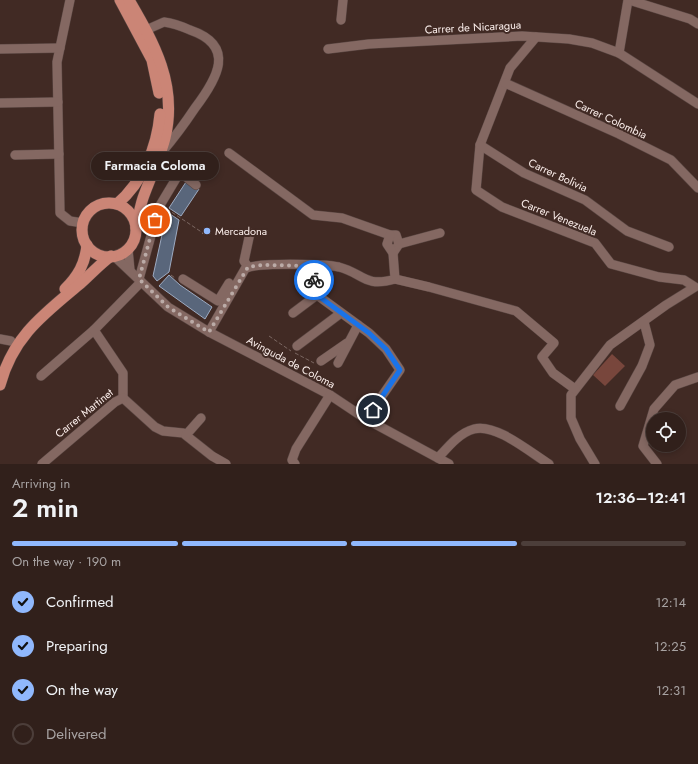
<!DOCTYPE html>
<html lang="en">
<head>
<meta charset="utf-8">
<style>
  body { margin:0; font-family:Jost,sans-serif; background:#392824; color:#f1f3f6; height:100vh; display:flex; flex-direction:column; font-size:15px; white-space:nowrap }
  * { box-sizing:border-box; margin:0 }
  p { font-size:13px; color:#a8a3a3 }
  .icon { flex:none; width:22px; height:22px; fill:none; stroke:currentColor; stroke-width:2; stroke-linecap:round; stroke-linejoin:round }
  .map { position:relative; height:464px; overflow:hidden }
  .drawer { display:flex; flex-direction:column; background:#31201b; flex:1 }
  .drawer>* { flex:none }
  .buttons { position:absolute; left:646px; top:412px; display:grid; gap:8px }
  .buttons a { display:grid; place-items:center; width:40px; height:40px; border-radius:50%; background:#31201b; box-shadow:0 2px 6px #0003,0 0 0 1px #4c3e3a; font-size:20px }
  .pin { position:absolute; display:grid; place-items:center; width:34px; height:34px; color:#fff; margin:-17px; border:2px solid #fff; border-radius:50%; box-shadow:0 1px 4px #0007 }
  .courier { position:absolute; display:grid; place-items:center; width:40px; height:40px; margin:-20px; border:3px solid #1a73e8; border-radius:50%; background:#fff; color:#222; box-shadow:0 1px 5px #0007 }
  .bubble { position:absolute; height:28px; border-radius:14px; background:#31201b; box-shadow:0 2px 6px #0003,0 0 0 1px #4c3e3a; font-size:13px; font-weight:600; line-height:28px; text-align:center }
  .headline em { font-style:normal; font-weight:600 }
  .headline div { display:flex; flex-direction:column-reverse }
  .headline { display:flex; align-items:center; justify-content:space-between; height:68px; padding:0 12px }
  h1 { font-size:26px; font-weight:600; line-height:30px }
  .bar { display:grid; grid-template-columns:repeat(4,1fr); gap:6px 4px; align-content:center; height:48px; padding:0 12px }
  .bar i { height:5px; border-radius:3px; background:#4c3e3a }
  .bar .selected { background:#90b8fd }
  .bar p { grid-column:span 4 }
  ol { padding:0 12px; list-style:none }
  li { display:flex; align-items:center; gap:12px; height:44px }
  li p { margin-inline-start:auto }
  li .icon { padding:4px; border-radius:50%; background:#90b8fd; color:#111; stroke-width:4 }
  li:last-child { color:#a8a3a3 }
  li i { width:22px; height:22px; border:2px solid #4c3e3a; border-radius:50% }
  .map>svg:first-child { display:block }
  .green { fill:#78463c }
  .building { fill:#59667b; stroke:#9dabc2 }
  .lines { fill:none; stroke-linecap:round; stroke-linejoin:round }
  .minor-casing { stroke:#5a4743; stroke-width:10 }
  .major-casing { stroke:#5a4743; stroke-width:12 }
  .path { stroke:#7a6661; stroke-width:1; stroke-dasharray:4 2; stroke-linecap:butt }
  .minor { stroke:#846862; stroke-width:9 }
  .major { stroke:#cb8576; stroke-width:11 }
  .done { stroke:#bbaba7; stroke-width:4; stroke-dasharray:0 7.2 }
  .route { stroke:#1a73e8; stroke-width:5 }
  .poi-dot { fill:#90b8fd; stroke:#412a24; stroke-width:1.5 }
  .labels { text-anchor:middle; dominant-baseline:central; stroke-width:4; stroke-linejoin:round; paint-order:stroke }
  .street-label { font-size:11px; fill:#fdf0ed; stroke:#412a24 }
  .poi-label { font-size:11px; fill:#fdf0ed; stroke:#412a24; text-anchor:start }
</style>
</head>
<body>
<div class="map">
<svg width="698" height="464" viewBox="0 0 698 464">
  <rect width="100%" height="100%" fill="#412a24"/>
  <polygon class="green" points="612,354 625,366 605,386 593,375"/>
  <g class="building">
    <polygon points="186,182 199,189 181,216 169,208"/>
    <polygon points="167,212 179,220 169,272 157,281 153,276"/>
    <polygon points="169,275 180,285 212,307 205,319 159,286"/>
  </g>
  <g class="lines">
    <defs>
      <g id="minor">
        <polyline points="70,0 57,62 60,213 70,221 83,223"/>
        <polyline points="629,0 690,19 698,24"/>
        <polyline points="341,20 343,0"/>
        <path d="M146 30 164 22C173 23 181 26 190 30 237 46 217 79 195 108 185 123 174 138 162 152"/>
        <polyline points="536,37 510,68 480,145 476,190 502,207 595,243 611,264 659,277 684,280 695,287 666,305 610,345 571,395 571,418 580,439 595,464"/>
        <polyline points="0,49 60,48"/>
        <polyline points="328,49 369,44 522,36 569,39 592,43 619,53 628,0"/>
        <polyline points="619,53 698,104"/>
        <polyline points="505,83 619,134 671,160 698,188"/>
        <polyline points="0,103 58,102"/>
        <polyline points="480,145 524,173 585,200 627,231 669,247"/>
        <polyline points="229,153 313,215 342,218 390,235 396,235 399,244 393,253"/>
        <polyline points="15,155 59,154"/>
        <polyline points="399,244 440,233"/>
        <polyline points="128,249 130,270"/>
        <polyline points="114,256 168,307 209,332 330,395 366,419 449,464"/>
        <polyline points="315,266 314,283 317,295 369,333 386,349 400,370 366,419"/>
        <polyline points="248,267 244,261 250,233"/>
        <polyline points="139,279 159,207 180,172 196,185"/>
        <polyline points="183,279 218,301 229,283"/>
        <polyline points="395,279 429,287 516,311 554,343 542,357 553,373 575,389"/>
        <polyline points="293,313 317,295"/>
        <path d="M209 332 245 269C254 262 325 264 339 267 363 273 364 288 395 279L393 253 387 244 390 235"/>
        <polyline points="0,339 11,341"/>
        <polyline points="297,346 341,313"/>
        <polyline points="321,361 347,343"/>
        <polyline points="338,363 358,325"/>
        <polyline points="41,376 94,330"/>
        <polyline points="123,398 123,373 94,330 141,282"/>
        <polyline points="123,398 155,427 163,431 183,433 212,456 226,464"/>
        <polyline points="620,406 642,366 650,345 644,322"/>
        <polyline points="186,435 201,418"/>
        <path d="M438 458C448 447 459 433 474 429 496 423 531 453 549 464"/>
        <polyline points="42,464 115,402 123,398"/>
        <polyline points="295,464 292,460 296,449 330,395"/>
        <polyline points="657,464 643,446 654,409 675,385 698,377"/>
      </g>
      <g id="major">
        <polyline points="120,0 152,60 159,93"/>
        <path d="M129 0C154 43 178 85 165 138 160 158 150 178 143 198 140 207 138 218 136 228"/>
        <circle cx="109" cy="230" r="27"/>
        <path d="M117 204C143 182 157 147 160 114"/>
        <path d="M65 289C78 276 85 264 87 245"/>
        <path d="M0 385C13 336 44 314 81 283 91 274 100 264 111 256"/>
      </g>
    </defs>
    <use href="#minor" class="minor-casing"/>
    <use href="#major" class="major-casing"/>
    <g class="path">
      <polyline points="167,209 203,233 202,234"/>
      <polyline points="171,275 175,278"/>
      <polyline points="269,336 291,351"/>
      <polyline points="295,353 314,363"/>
    </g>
    <use href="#minor" class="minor"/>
    <use href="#major" class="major"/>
  </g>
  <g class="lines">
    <polyline class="done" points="155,220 139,279 168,307 209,332 248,267 263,265 315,266 314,280"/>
    <polyline class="route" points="314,280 317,295 369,333 386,349 400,370 373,410"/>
  </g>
  <circle class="poi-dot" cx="207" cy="231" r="4"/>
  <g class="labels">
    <g class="street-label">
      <text transform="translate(473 27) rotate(-3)">Carrer de Nicaragua</text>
      <text transform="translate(611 119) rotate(25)">Carrer Colombia</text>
      <text transform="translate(558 175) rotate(25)">Carrer Bolivia</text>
      <text transform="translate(559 217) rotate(22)">Carrer Venezuela</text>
      <text transform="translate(291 362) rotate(28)">Avinguda de Coloma</text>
      <text transform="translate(84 413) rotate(-39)">Carrer Martinet</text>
    </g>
    <g class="poi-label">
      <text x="215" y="231">Mercadona</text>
    </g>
  </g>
</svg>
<div class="buttons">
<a><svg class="icon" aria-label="locate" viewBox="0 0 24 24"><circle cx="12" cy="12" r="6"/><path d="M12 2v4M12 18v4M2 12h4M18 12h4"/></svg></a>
</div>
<div class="pin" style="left:155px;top:220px;background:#ea580c"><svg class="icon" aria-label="bag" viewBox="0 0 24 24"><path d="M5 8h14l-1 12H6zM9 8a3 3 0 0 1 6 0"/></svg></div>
<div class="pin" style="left:373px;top:410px;background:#1f2937"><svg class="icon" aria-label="home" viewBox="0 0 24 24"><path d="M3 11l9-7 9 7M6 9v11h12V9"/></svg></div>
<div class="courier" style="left:314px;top:280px"><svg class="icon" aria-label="bike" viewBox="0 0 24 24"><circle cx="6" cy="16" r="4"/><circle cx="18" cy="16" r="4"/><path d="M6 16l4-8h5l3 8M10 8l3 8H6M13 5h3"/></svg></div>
<div class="bubble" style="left:91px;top:152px;width:128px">Farmacia Coloma</div>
</div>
<section class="drawer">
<div class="headline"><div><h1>2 min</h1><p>Arriving in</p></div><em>12:36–12:41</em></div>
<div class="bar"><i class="selected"></i><i class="selected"></i><i class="selected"></i><i></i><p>On the way · 190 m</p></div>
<ol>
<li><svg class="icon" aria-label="check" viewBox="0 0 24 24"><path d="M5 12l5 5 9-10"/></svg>Confirmed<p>12:14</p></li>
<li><svg class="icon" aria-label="check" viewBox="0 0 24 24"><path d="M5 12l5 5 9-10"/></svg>Preparing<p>12:25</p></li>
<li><svg class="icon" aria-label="check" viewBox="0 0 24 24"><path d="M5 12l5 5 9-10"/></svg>On the way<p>12:31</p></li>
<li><i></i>Delivered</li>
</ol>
</section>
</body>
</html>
